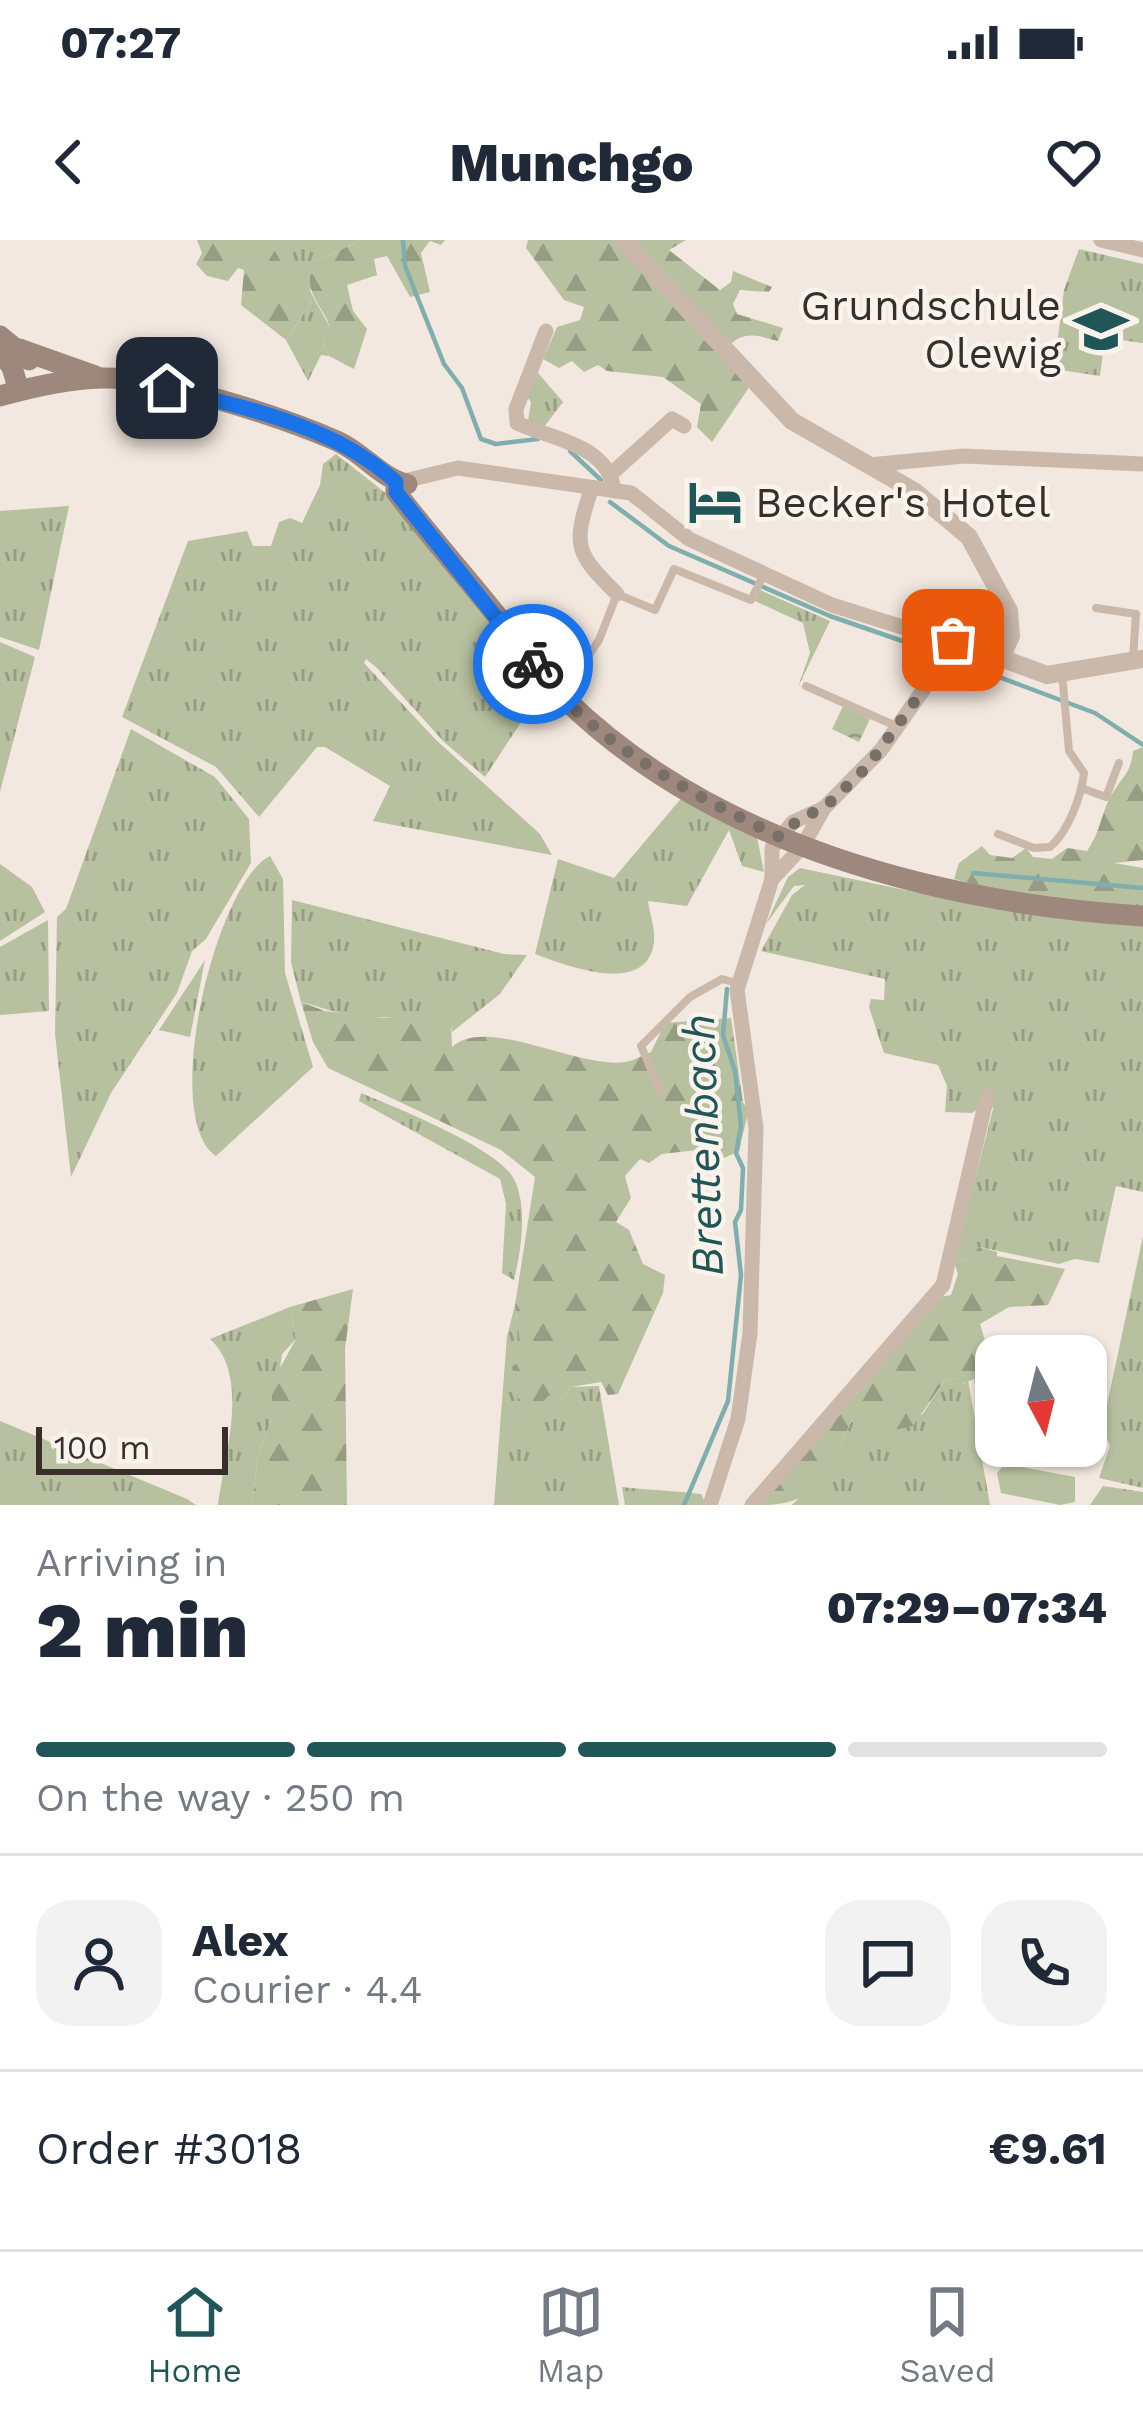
<!DOCTYPE html>
<html lang="en">
<head>
<meta charset="utf-8">
<style>
  body { margin:0; font-family:"Work Sans",sans-serif; background:#f2f2f3; color:#1f2937; height:100vh; display:flex; flex-direction:column; font-size:45px; white-space:nowrap }
  * { box-sizing:border-box; margin:0 }
  p { font-size:39px; color:#747a83 }
  .icon { flex:none; width:66px; height:66px; fill:none; stroke:currentColor; stroke-width:2; stroke-linecap:round; stroke-linejoin:round }
  .map { position:relative; height:1265px; overflow:hidden }
  .panel { display:flex; flex-direction:column; background:#fff; flex:1 }
  .panel>* { flex:none }
  .needle { width:78px; rotate:173deg }
  .tools { position:absolute; left:975px; top:1095px; display:grid; gap:24px }
  .tools a { display:grid; place-items:center; width:132px; height:132px; border-radius:24px; background:#fff; box-shadow:0 3px 9px #0004; font-size:60px }
  .scale { position:absolute; left:36px; bottom:30px; width:192px; box-sizing:border-box; padding-left:12px; border:6px solid #382e2a; border-top:0; font-size:33px; line-height:42px; white-space:nowrap; color:#382e2a; -webkit-text-stroke:9px #faf3eb; paint-order:stroke }
  .pin { position:absolute; display:grid; place-items:center; width:102px; height:102px; color:#fff; margin:-51px; border-radius:24px; box-shadow:0 6px 18px #0006 }
  .courier { position:absolute; display:grid; place-items:center; width:120px; height:120px; margin:-60px; border:9px solid #1a73e8; border-radius:50%; background:#fff; color:#222; box-shadow:0 3px 15px #0007 }
  .summary em { font-style:normal; font-weight:800 }
  .summary div { display:flex; flex-direction:column-reverse }
  .summary { display:flex; align-items:center; justify-content:space-between; height:204px; padding:0 36px }
  h1 { font-size:78px; font-weight:800; line-height:90px }
  .bar { display:grid; grid-template-columns:repeat(4,1fr); gap:18px 12px; align-content:center; height:144px; padding:0 36px }
  .bar i { height:15px; border-radius:9px; background:#e0e1e3 }
  .bar .active { background:#205658 }
  .bar p { grid-column:span 4 }
  .line { display:flex; align-items:center; gap:30px; padding:0 36px; border-top:3px solid #e0e1e3 }
  .line div { flex:1 }
  .round { display:grid; place-items:center; flex:none; width:126px; height:126px; border-radius:36px; background:#f2f2f3 }
  .status { display:flex; justify-content:space-between; align-items:center; height:84px; padding:0 60px; background:#fff; direction:ltr }
  .status svg { height:33px; fill:currentColor }
  header { display:flex; justify-content:space-between; align-items:center; height:156px; padding:0 36px; background:#fff; font-size:54px; font-weight:800 }
  .tabs { display:flex; justify-content:space-around; align-items:center; height:168px; border-top:3px solid #e0e1e3; background:#fff; font-size:33px; color:#747a83 }
  .tabs a { display:grid; justify-items:center; gap:6px }
  .tabs .active { color:#205658 }
  .map>svg:first-child { display:block }
  .grass { fill:url(#grass-tufts) }
  .forest { fill:url(#forest-firs) }
  .park { fill:url(#park-crowns) }
  .pitch { fill:#b7c19f }
  .lines { fill:none; stroke-linecap:round; stroke-linejoin:round }
  .stream { stroke:#7faeae; stroke-width:4.5 }
  .service { stroke:#cab8ab; stroke-width:8 }
  .minor { stroke:#cab8ab; stroke-width:15 }
  .tertiary { stroke:#cab8ab; stroke-width:18 }
  .secondary { stroke:#9e877c; stroke-width:21 }
  .done { stroke:#796f69; stroke-width:12; stroke-dasharray:0 21.6 }
  .route { stroke:#1a73e8; stroke-width:15 }
  .labels { text-anchor:middle; dominant-baseline:central; stroke-width:9; stroke-linejoin:round; paint-order:stroke }
  .poi-label { font-size:42px; fill:#382e2a; stroke:#faf3eb; text-anchor:end }
  .water-label { font-size:45px; font-style:italic; fill:#205658; stroke:#faf3eb }
</style>
</head>
<body>
<div class="status"><b>07:27</b><svg viewBox="0 0 49 12"><path d="M0 12V9h3v3zM5 12V6h3v6zM10 12V3h3v9zM15 12V0h3v12zM26 1h20v11H26zM47 4h2v5h-2z"/></svg></div>
<header><svg class="icon" aria-label="back" viewBox="0 0 24 24"><path d="M15 5l-7 7 7 7"/></svg>Munchgo<svg class="icon" aria-label="heart" viewBox="0 0 24 24"><path d="M12 20l-8-8c-3-5 5-10 8-4 3-6 11-1 8 4z"/></svg></header>
<div class="map">
<svg width="1143" height="1265" viewBox="0 0 1143 1265">
  <defs>
    <pattern id="grass-tufts" width="24" height="20" patternUnits="userSpaceOnUse" patternTransform="scale(3)"><rect width="24" height="20" fill="#b7c19f"/><path d="M3 7l-1-3M5 7V3M7 7l1-3M15 17l-1-3M17 17v-4M19 17l1-3" fill="none" stroke="#969d82"/></pattern>
    <pattern id="forest-firs" width="22" height="20" patternUnits="userSpaceOnUse" patternTransform="scale(3)"><rect width="22" height="20" fill="#b7c19f"/><path d="M5 1l3.5 6h-7zM16 11l3.5 6h-7z" fill="#969d82"/></pattern>
    <pattern id="park-crowns" width="20" height="18" patternUnits="userSpaceOnUse" patternTransform="scale(3)"><rect width="20" height="18" fill="#b7c19f"/><path d="M2 6a3 3 0 1 1 6 0M12 15a3 3 0 1 1 6 0" fill="none" stroke="#969d82"/></pattern>
  </defs>
  <rect width="100%" height="100%" fill="#f2e8df"/>
  <g class="grass">
    <polygon points="269,0 362,0 316,21 310,51 332,91 322,101 329,116 321,115 308,141 286,100 312,61 296,51"/>
    <polygon points="1079,9 1143,24 1143,103 1105,98 1100,136 1054,129 1064,50"/>
    <polygon points="538,133 563,162 544,187 528,181 531,162 526,156"/>
    <polygon points="336,214 392,258 543,449 485,537 444,502 377,428 366,419 364,423 436,500 540,594 552,615 373,581 390,546 325,507 317,507 259,577 216,527 122,477 188,301 247,291 253,306 271,306 279,282 290,278 302,283 320,245 323,224"/>
    <polygon points="69,266 39,410 0,397 0,271"/>
    <polygon points="760,350 830,381 798,447 810,413 803,383 755,361"/>
    <polygon points="0,402 35,417 0,552"/>
    <polygon points="131,489 215,537 249,579 251,623 206,699 192,711 177,753 111,853 71,937 55,794 57,677 66,669"/>
    <path d="M684 555 757 597 764 632 742 626 729 590 687 666 648 661C650 677 657 692 653 708 641 755 565 725 535 714L558 619 614 638Z"/>
    <path d="M270 616 283 639 285 733 313 827 216 916C159 877 216 642 270 616Z"/>
    <polygon points="0,624 32,647 45,672 0,701"/>
    <polygon points="800,628 991,668 1143,686 1143,952 1116,946 1099,1023 1075,1019 1059,1024 979,1007 969,1019 954,1022 993,869 990,860 972,873 945,872 947,846 938,825 884,813 869,767 871,759 884,760 885,739 761,711 792,655 805,645 794,646 766,684 788,637"/>
    <path d="M292 660 504 714 527 715 500 754 452 792 451 785C416 773 384 781 347 774 331 772 318 766 301 762L291 722Z"/>
    <polygon points="48,680 49,771 0,775 0,707"/>
    <polygon points="205,720 190,797 159,790"/>
    <path d="M361 853C395 867 498 908 514 939 528 967 521 1011 514 1040L502 1033 506 964 500 939 359 861Z"/>
    <polygon points="1143,996 1143,1248 1099,1238 1110,1206 1102,1188"/>
    <path d="M515 1065C520 1103 525 1140 560 1162L571 1147 599 1146 619 1265H494L507 1096Z"/>
    <path d="M290 1067 296 1099 282 1114 273 1177 258 1214 252 1265H218C224 1216 251 1136 210 1099Z"/>
    <polygon points="956,1138 964,1144 968,1140 990,1265 792,1265 813,1244 817,1221 838,1209 854,1176 922,1175 945,1140"/>
    <polygon points="0,1181 187,1259 196,1265 0,1265"/>
    <polygon points="1103,1246 1143,1252 1143,1265 1090,1265"/>
    <path d="M622 1247C649 1250 675 1251 701 1254L704 1260 703 1265H625Z"/>
  </g>
  <g class="forest">
    <polygon points="197,0 269,0 297,51 312,61 286,100 241,65 244,30 238,28 228,41 207,36 196,24 202,13"/>
    <path d="M362 0H445L441 5 430 1 421 13 430 52 410 57 387 16 374 19 377 35 347 45 353 71 367 89 354 129 329 116 322 101 331 91C325 65 298 51 316 21Z"/>
    <path d="M528 0H686L669 10 720 50 731 42 733 31 772 47 769 52 740 50 733 64 737 74 783 88 778 101C759 96 744 90 729 106L750 146 712 202 697 187 701 164 663 137 607 131 598 125 584 132 572 121 559 128 543 119 557 87 580 80 584 67 564 60 526 8Z"/>
    <path d="M1143 507V620L1114 623 1143 628V671C1077 665 1018 656 954 639L959 623 982 606 990 615 1012 618 1026 608 1033 617 1052 619 1067 608 1087 611C1102 589 1101 572 1112 554 1121 538 1131 534 1133 511Z"/>
    <path d="M301 762 325 771 384 778 433 773 451 785 452 807C486 775 578 829 625 822 633 821 643 815 651 812L665 783 731 778 743 863 749 869 739 911 722 919 706 909 662 914 649 923 640 919 625 936 631 958 616 982 629 990 643 1024 665 1035 663 1053 618 1154 608 1155 601 1142 571 1147 560 1162 549 1155 542 1163 528 1165 518 1158 512 1127 522 1118 515 1065 535 937 501 910 328 828 313 802Z"/>
    <path d="M979 1007 997 1012V1016L1065 1029 1048 1065 1009 1067 980 1084 985 1100 999 1111 992 1197 987 1199 974 1139 960 1145 956 1138 945 1140 913 1186 890 1191 854 1176 838 1209 817 1222C819 1259 789 1265 759 1265L940 1057 951 1055 958 1034 954 1022 969 1019Z"/>
    <polygon points="353,1049 345,1109 347,1265 252,1265 258,1214 273,1177 271,1144 296,1099 290,1067"/>
  </g>
  <polygon class="park" points="843,466 870,479 859,502 832,489"/>
  <g class="pitch">
    <polygon points="1116,1197 1143,1203 1142,1240 1106,1235"/>
    <polygon points="1005,1224 1075,1237 1075,1262 1060,1265 1001,1253 997,1233"/>
  </g>
  <g class="lines">
    <g class="stream">
      <polyline points="403,0 405,26 444,124 462,148 481,199 496,204 538,199"/>
      <polyline points="570,211 601,240"/>
      <polyline points="610,262 669,306 830,376 940,414"/>
      <polyline points="951,419 1095,473 1143,505"/>
      <polyline points="973,633 1143,648"/>
      <polyline points="684,1265 728,1161 741,1035 735,982 741,970 743,928 736,913 741,886 735,831 723,795 727,749"/>
    </g>
    <g class="service">
      <polyline points="1096,368 1136,374 1133,418"/>
      <polyline points="806,446 896,486"/>
      <polyline points="562,455 599,400 617,354 655,370 674,329 751,360 764,334"/>
      <polyline points="1081,548 1106,557 1119,523"/>
      <path d="M998 594 1034 608 1050 607C1068 592 1081 557 1084 533L1069 511 1062 433"/>
      <polyline points="661,853 641,806 690,757 722,739 737,743"/>
    </g>
    <g class="minor">
      <polyline points="1101,0 1143,10"/>
      <path d="M546 91 516 169 517 183C550 199 609 204 614 251"/>
      <polyline points="869,225 964,216 1143,224"/>
      <polyline points="611,234 672,179 684,186"/>
      <polyline points="396,243 458,228 631,253 689,299 832,365 1001,418"/>
      <path d="M591 250C572 307 576 313 617 354"/>
      <polyline points="772,639 802,607 824,568 881,510 957,402"/>
      <polyline points="710,1265 738,1179 750,1093 756,888 737,750 772,639 772,608 793,582 824,568"/>
      <polyline points="752,1265 943,1045 987,856"/>
    </g>
    <polyline class="tertiary" points="623,0 792,181 914,251 969,297 1009,371 1011,396 1001,418 1047,435 1143,419"/>
    <g class="secondary">
      <polyline points="0,96 29,120"/>
      <polyline points="19,109 95,136"/>
      <polyline points="0,111 12,127 19,151"/>
      <path d="M0 156C32 147 69 139 102 138 160 137 282 177 337 201 361 211 383 240 407 244"/>
      <path d="M396 243V252C427 293 462 332 494 372 517 401 537 431 563 457 713 605 940 663 1143 676"/>
    </g>
  </g>
  <g class="lines">
    <path class="done" d="M533 424C592 502 693 555 780 597L800 578 824 568 867 527 953 409V400"/>
    <path class="route" d="M167 148C246 168 335 186 396 242V252L533 424"/>
  </g>
  <defs>
    <symbol id="school-bare" viewBox="-9 -9 18 18"><path d="M0-5L7-2L0 1L-7-2ZM-4 1L0 2.5L4 1V4Q0 6-4 4Z" fill="#205658" stroke="#faf3eb" stroke-width="2.5" paint-order="stroke"/></symbol>
    <symbol id="hotel-bare" viewBox="-9 -9 18 18"><path d="M-6-4.5h1.5V1H6V5H4.5V3h-9V5H-6ZM-4 0a1.8 1.8 0 1 1 3.6 0ZM.5 0V-2.5h3Q6-2.5 6 0Z" fill="#205658" stroke="#faf3eb" stroke-width="2.5" paint-order="stroke"/></symbol>
  </defs>
  <g fill-rule="evenodd">
    <use href="#school-bare" x="1063" y="51" width="76" height="76"/>
    <use href="#hotel-bare" x="677" y="224" width="76" height="76"/>
  </g>
  <g class="labels">
    <g class="poi-label">
      <text x="1061" y="65">Grundschule<tspan x="1061" dy="48">Olewig</tspan></text>
      <text x="755" y="262" text-anchor="start">Becker's Hotel</text>
    </g>
    <g class="water-label">
      <text transform="translate(703 905) rotate(-92)">Brettenbach</text>
    </g>
  </g>
</svg>
<div class="tools">
<a><svg class="needle" viewBox="-14 -14 28 28"><path d="M0-13l5 13h-10z" fill="#e53935"/><path d="M0 13l5-13h-10z" fill="#747a83"/></svg></a>
</div>
<div class="scale">100 m</div>
<div class="pin" style="left:953px;top:400px;background:#ea580c"><svg class="icon" aria-label="bag" viewBox="0 0 24 24"><path d="M5 8h14l-1 12H6zM9 8a3 3 0 0 1 6 0"/></svg></div>
<div class="pin" style="left:167px;top:148px;background:#1f2937"><svg class="icon" aria-label="home" viewBox="0 0 24 24"><path d="M3 11l9-7 9 7M6 9v11h12V9"/></svg></div>
<div class="courier" style="left:533px;top:424px"><svg class="icon" aria-label="bike" viewBox="0 0 24 24"><circle cx="6" cy="16" r="4"/><circle cx="18" cy="16" r="4"/><path d="M6 16l4-8h5l3 8M10 8l3 8H6M13 5h3"/></svg></div>
</div>
<section class="panel">
<div class="summary"><div><h1>2 min</h1><p>Arriving in</p></div><em>07:29–07:34</em></div>
<div class="bar"><i class="active"></i><i class="active"></i><i class="active"></i><i></i><p>On the way · 250 m</p></div>
<div class="line" style="height:216px"><a class="round"><svg class="icon" aria-label="person" viewBox="0 0 24 24"><circle cx="12" cy="8" r="4"/><path d="M4 21q1-7 8-7t8 7"/></svg></a><div><b>Alex</b><p>Courier · 4.4</p></div><a class="round"><svg class="icon" aria-label="chat" viewBox="0 0 24 24"><path d="M4 5h16v11H9l-5 4z"/></svg></a><a class="round"><svg class="icon" aria-label="phone" viewBox="0 0 24 24"><path d="M5 4h4l2 5-3 2q2 4 5 5l2-3 5 2v4C11 20 4 13 5 4z"/></svg></a></div>
<div class="line" style="height:156px"><div>Order #3018</div><b>€9.61</b></div>
</section>
<nav class="tabs">
<a class="active"><svg class="icon" aria-label="home" viewBox="0 0 24 24"><path d="M3 11l9-7 9 7M6 9v11h12V9"/></svg>Home</a>
<a><svg class="icon" aria-label="map" viewBox="0 0 24 24"><path d="M3 6l6-2 6 2 6-2v14l-6 2-6-2-6 2zM9 4v14M15 6v14"/></svg>Map</a>
<a><svg class="icon" aria-label="saved" viewBox="0 0 24 24"><path d="M7 4h10v16l-5-4-5 4z"/></svg>Saved</a>
</nav>
</body>
</html>
